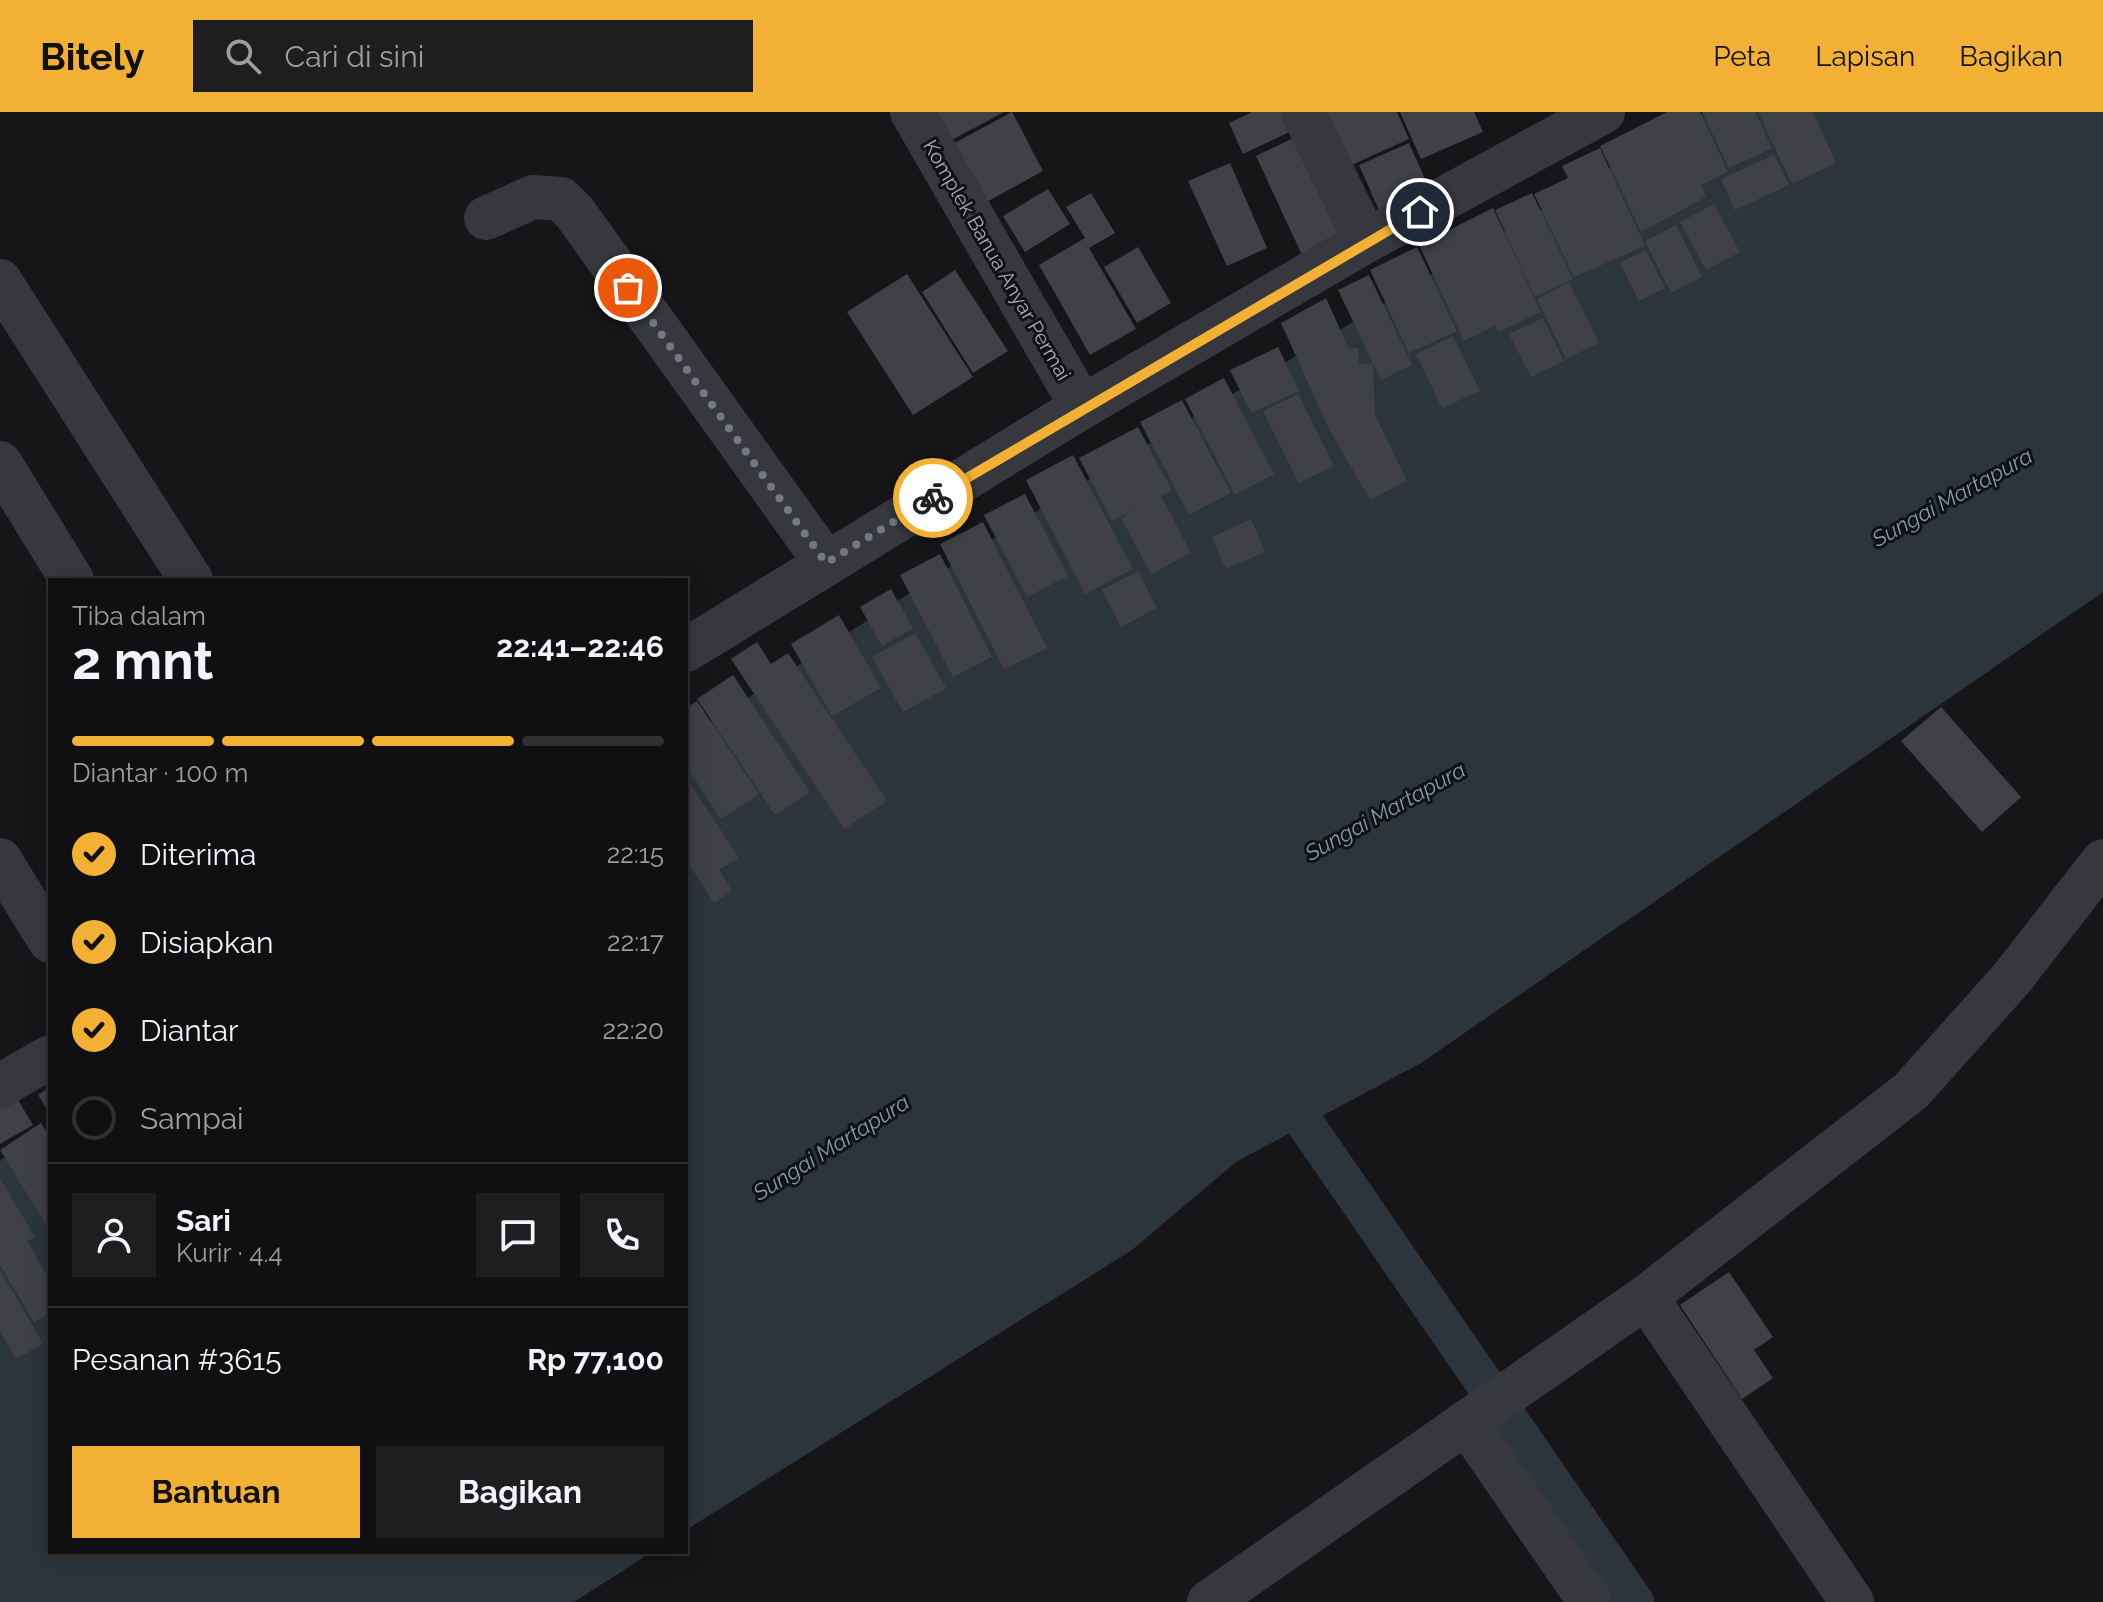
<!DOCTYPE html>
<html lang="id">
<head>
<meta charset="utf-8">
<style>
  body { margin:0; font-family:Raleway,sans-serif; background:#1e1e20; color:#f1f3f6; height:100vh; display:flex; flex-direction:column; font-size:30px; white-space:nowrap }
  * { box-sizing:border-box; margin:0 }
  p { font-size:26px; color:#9c9d9f }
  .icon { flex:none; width:44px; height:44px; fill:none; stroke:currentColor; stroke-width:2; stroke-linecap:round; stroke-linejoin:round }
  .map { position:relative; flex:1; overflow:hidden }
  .details { position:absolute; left:48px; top:466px; width:640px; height:976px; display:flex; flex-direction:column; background:#101012; border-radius:0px; box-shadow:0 4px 20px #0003,0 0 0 2px #303032 }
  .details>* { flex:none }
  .pin { position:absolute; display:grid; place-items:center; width:68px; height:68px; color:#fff; margin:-34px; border:4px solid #fff; border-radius:50%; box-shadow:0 2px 8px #0007 }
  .courier { position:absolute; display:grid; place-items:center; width:80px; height:80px; margin:-40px; border:6px solid #f2b134; border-radius:50%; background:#fff; color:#222; box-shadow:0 2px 10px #0007 }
  .head em { font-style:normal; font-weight:700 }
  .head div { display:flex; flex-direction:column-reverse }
  .head { display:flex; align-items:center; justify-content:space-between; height:136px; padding:0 24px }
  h1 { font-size:52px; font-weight:700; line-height:60px }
  .bar { display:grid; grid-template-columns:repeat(4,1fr); gap:12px 8px; align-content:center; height:96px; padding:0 24px }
  .bar i { height:10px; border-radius:6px; background:#303032 }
  .bar .active { background:#f2b134 }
  .bar p { grid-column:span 4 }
  .line { display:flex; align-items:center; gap:20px; padding:0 24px; border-top:2px solid #303032 }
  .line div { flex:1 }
  .round { display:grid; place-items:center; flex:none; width:84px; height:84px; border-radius:0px; background:#1e1e20 }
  ol { padding:0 24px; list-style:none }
  li { display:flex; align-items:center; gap:24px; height:88px }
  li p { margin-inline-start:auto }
  li .icon { padding:8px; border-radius:50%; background:#f2b134; color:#111; stroke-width:4 }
  li:last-child { color:#9c9d9f }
  li i { width:44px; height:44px; border:4px solid #303032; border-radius:50% }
  .action { display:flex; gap:16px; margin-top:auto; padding:16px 24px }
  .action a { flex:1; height:92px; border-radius:0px; background:#f2b134; color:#111; font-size:32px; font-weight:700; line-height:92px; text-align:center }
  .action a+a { background:#1e1e20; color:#f1f3f6 }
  header { display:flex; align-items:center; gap:48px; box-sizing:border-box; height:112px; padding:0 40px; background:#f2b134; color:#111 }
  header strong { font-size:38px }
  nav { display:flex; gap:44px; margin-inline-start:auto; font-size:28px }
  .search { width:560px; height:72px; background:#1e1e20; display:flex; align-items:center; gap:20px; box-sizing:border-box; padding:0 28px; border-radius:0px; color:#9c9d9f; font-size:30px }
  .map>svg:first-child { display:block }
  .water { fill:#2c353c }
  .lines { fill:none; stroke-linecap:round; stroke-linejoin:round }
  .canal { stroke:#2c353c; stroke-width:38 }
  .building { fill:#404145 }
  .minor { stroke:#37383d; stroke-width:44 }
  .done { stroke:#757880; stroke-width:8; stroke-dasharray:0 14.4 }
  .route { stroke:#f2b134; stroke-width:10 }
  .labels { text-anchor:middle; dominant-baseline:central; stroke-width:6; stroke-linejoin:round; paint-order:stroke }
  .street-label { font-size:20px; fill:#a8adb8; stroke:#111113 }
  .water-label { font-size:22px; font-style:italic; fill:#7f9bb3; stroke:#111113 }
</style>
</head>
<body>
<header>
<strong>Bitely</strong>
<div class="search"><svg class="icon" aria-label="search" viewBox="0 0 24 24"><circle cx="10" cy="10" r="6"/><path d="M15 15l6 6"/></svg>Cari di sini</div>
<nav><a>Peta</a><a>Lapisan</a><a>Bagikan</a></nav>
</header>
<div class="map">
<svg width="2103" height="1490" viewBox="0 0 2103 1490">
  <rect width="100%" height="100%" fill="#161618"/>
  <g class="water">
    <polygon points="1705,0 2103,0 2103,480 1421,951 1236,1050 1132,1138 686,1418 686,626 1046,393"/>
    <polygon points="50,1019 50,1440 652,1440 574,1490 0,1490 0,1048"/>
  </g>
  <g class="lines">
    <polyline class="canal" points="1278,972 1635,1490"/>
  </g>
  <g class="building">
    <polygon points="932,0 1004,0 948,30"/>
    <polygon points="1012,0 1043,59 981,93 949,34"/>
    <polygon points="1252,0 1295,0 1302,14 1243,42 1229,11"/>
    <polygon points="1322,0 1397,0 1409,27 1347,55"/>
    <polygon points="1400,0 1474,0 1483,20 1421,47"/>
    <polygon points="1667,0 1700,0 1728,60 1701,73 1706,85 1641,120 1600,34"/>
    <polygon points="1702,0 1755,0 1772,36 1729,56"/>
    <polygon points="1758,0 1813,0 1836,51 1792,72"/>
    <polygon points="1302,22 1348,121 1302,143 1256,44"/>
    <polygon points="1409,31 1429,76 1379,98 1359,53"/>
    <polygon points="1600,36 1645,134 1574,165 1534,82 1568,66 1562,54"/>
    <polygon points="1774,43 1789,73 1735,98 1721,67"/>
    <polygon points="1230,51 1267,136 1227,154 1188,69"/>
    <polygon points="1048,77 1070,112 1025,140 1003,104"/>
    <polygon points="1091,81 1115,121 1089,136 1136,217 1090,243 1039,153 1085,126 1066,95"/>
    <polygon points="1532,81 1573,167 1535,185 1495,98"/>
    <polygon points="1714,92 1740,140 1706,158 1680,110"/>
    <polygon points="1493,96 1541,200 1498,220 1495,214 1464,229 1419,133"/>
    <polygon points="1676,113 1702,165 1671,181 1645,129"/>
    <polygon points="1138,135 1171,191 1137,211 1104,155"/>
    <polygon points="1417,135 1457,219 1409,241 1370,158"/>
    <polygon points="1646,138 1665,176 1639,189 1620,151"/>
    <polygon points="955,158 1008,239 973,261 922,180"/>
    <polygon points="907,162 973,265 913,303 847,200"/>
    <polygon points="1369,163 1412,253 1381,268 1338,178"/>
    <polygon points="1569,170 1599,231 1566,247 1537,187"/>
    <polygon points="1326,186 1349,237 1358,236 1359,252 1373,251 1375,303 1407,369 1370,388 1328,315 1281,211"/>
    <polygon points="1543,206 1564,249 1531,265 1509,222"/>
    <polygon points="1453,224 1480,279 1442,296 1416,242"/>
    <polygon points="1278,235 1299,279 1251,301 1230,258"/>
    <polygon points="1224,266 1274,362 1235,383 1185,287"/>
    <polygon points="1298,282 1334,354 1299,371 1263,299"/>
    <polygon points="1182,288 1231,381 1189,403 1140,310"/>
    <polygon points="1138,315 1172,378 1161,384 1191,441 1151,462 1121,406 1137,396 1112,409 1079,346"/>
    <polygon points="1073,343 1133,457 1085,482 1026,368"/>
    <polygon points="1025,382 1068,464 1027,485 984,403"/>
    <polygon points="1251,407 1265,440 1226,457 1212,425"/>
    <polygon points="983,410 1047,536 1004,557 940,432"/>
    <polygon points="940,442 992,545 953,565 900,463"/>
    <polygon points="1138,459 1157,496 1121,515 1102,478"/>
    <polygon points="891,477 913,516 882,534 860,495"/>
    <polygon points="839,503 881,576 832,604 791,532"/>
    <polygon points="915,521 946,576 903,600 872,545"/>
    <polygon points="757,530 771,552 788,541 887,689 844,717 731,547"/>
    <polygon points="733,563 810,680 775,703 697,587"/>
    <polygon points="697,589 759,682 721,707 686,654 686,596"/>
    <polygon points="1941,595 2021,685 1982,720 1901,629"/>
    <polygon points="686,665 739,746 719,758 732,779 714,791 686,748"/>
    <polygon points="50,975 50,1002 38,983"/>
    <polygon points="15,983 33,1013 0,1032 0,991"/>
    <polygon points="41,1011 50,1025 50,1119 0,1038"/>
    <polygon points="0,1067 35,1125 27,1129 50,1169 50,1200 34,1210 0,1153"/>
    <polygon points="0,1158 43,1232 16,1247 0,1219"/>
    <polygon points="1729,1160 1773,1225 1754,1238 1773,1266 1742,1287 1680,1193"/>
  </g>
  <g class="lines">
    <g class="minor">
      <polyline points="912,0 1082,295"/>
      <polyline points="1303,0 1366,129"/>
      <polyline points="486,106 533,85 561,87 575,101 826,451"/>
      <polyline points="0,169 191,468"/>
      <polyline points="0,351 72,468"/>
      <polyline points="686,538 1082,295 1366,129 1603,0"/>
      <polyline points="0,748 50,829"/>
      <polyline points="0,974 50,945"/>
      <polyline points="1646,1185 1852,1490"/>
      <polyline points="1466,1310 1590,1490"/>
      <polyline points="1209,1490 1646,1185 1911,979 2012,866 2103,749"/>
    </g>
  </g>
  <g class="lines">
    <polyline class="done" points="628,176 826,451 933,386"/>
    <polyline class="route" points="933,386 1420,100"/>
  </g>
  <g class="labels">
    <g class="street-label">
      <text transform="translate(997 148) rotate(60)">Komplek Banua Anyar Permai</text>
    </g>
    <g class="water-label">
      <text transform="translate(1952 385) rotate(-29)">Sungai Martapura</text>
      <text transform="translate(1385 699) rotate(-29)">Sungai Martapura</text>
      <text transform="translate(831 1035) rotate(-32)">Sungai Martapura</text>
    </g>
  </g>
</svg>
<div class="pin" style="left:628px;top:176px;background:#ea580c"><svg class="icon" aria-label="bag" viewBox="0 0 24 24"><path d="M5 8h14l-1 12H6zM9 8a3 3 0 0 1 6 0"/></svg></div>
<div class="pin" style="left:1420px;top:100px;background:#1f2937"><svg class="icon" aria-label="home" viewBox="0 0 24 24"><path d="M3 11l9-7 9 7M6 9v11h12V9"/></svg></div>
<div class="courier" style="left:933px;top:386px"><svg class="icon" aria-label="bike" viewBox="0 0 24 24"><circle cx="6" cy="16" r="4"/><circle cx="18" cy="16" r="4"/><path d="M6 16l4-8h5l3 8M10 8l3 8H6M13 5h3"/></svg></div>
<section class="details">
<div class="head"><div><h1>2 mnt</h1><p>Tiba dalam</p></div><em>22:41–22:46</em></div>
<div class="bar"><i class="active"></i><i class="active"></i><i class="active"></i><i></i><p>Diantar · 100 m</p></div>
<ol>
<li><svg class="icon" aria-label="check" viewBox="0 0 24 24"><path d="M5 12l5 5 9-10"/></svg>Diterima<p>22:15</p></li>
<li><svg class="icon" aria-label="check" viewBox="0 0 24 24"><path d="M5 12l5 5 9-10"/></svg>Disiapkan<p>22:17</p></li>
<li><svg class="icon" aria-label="check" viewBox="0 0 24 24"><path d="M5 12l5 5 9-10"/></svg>Diantar<p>22:20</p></li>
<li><i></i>Sampai</li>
</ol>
<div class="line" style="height:144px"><a class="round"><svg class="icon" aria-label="person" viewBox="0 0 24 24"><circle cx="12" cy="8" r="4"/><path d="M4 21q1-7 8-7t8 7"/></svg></a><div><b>Sari</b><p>Kurir · 4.4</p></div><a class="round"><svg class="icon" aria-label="chat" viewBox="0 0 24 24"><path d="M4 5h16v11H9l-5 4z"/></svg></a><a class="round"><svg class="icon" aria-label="phone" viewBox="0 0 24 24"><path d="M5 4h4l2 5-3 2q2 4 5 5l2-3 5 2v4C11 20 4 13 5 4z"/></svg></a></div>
<div class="line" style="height:104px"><div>Pesanan #3615</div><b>Rp 77,100</b></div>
<div class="action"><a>Bantuan</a><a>Bagikan</a></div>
</section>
</div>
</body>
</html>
